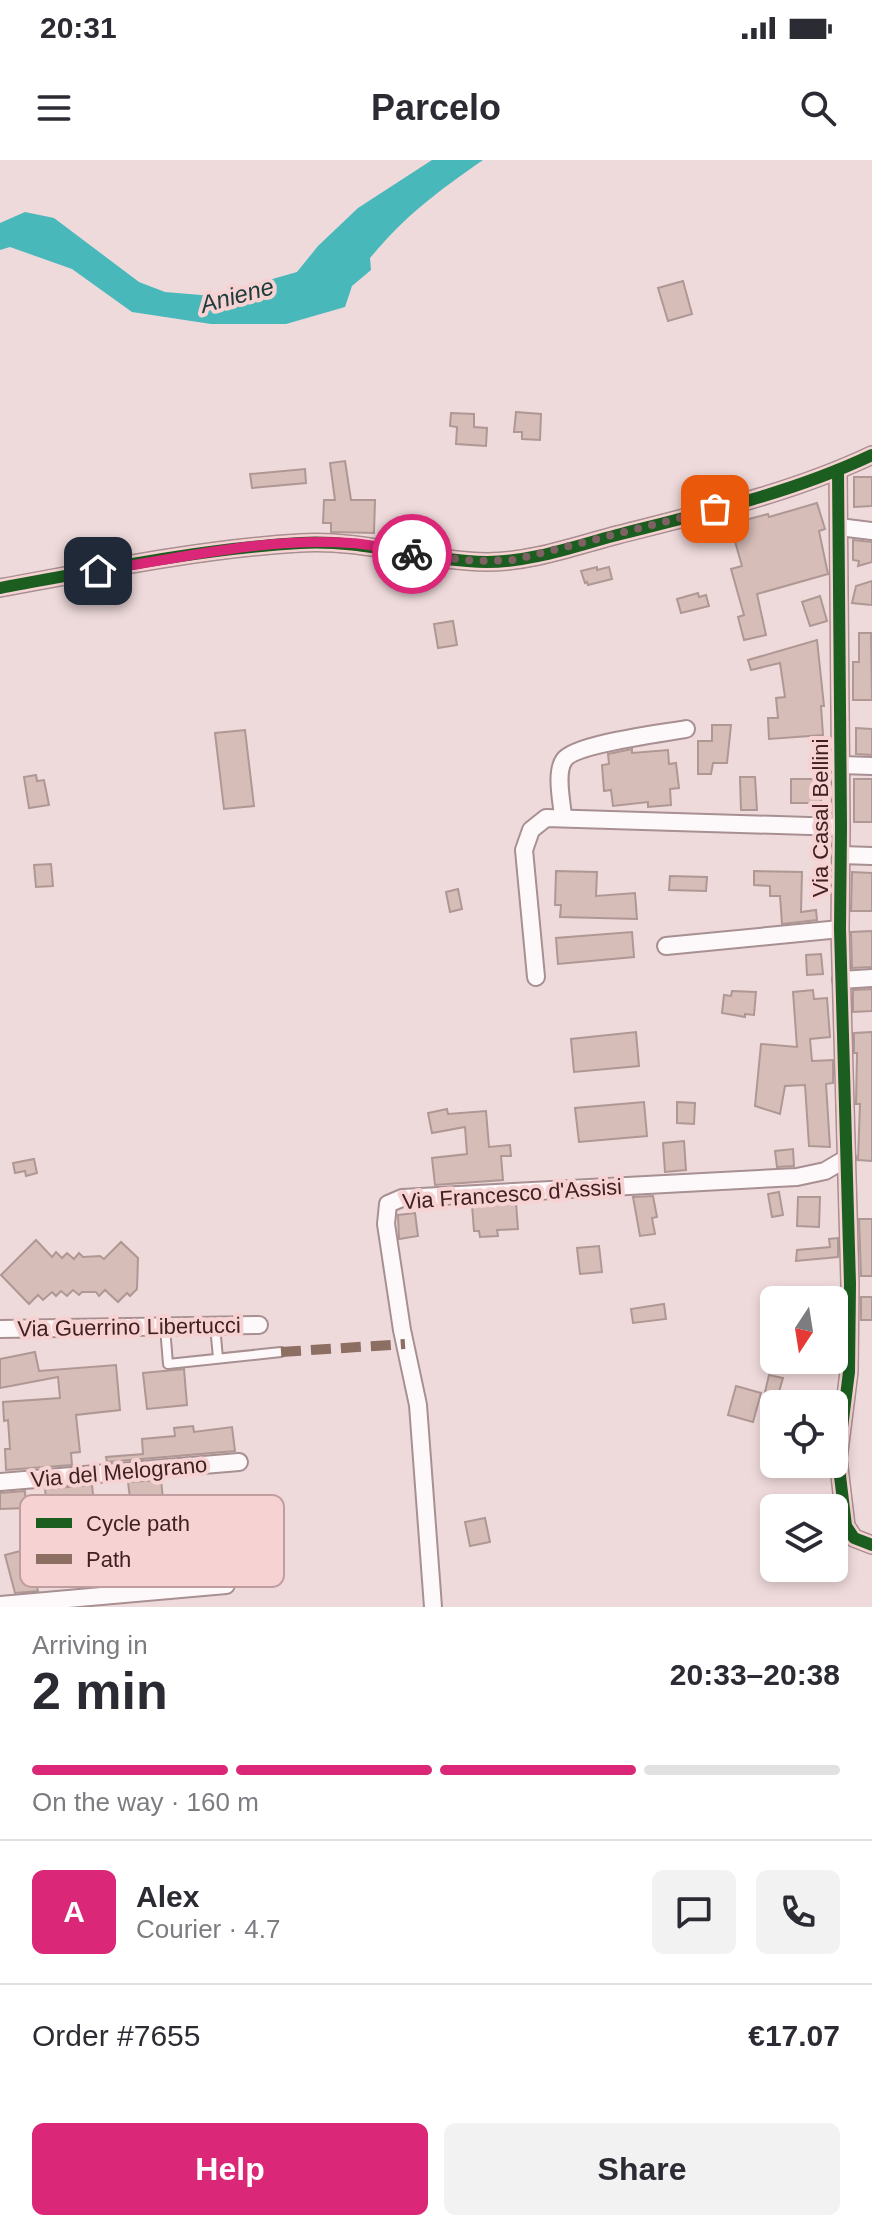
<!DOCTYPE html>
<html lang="en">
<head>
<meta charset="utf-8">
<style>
  body { margin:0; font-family:Arial,sans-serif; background:#f2f2f3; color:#2b2b33; height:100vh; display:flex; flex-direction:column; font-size:30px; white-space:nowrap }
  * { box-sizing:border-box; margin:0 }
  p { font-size:26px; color:#7c7c81 }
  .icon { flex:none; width:44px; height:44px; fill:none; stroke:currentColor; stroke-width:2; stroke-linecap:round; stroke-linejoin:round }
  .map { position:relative; height:1447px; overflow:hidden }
  .panel { display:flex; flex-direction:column; background:#fff; flex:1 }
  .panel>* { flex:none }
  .needle { width:52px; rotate:192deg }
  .tools { position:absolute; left:760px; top:1126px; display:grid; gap:16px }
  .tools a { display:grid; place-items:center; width:88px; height:88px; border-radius:12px; background:#fff; box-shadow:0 4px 12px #0003; font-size:40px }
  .pin { position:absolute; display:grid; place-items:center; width:68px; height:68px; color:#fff; margin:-34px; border-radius:16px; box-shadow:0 4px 12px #0006 }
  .courier { position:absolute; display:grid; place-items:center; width:80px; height:80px; margin:-40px; border:6px solid #db2777; border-radius:50%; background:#fff; color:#222; box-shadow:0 2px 10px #0007 }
  .headline em { font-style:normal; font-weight:600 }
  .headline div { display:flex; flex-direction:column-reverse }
  .headline { display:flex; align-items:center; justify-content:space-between; height:136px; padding:0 32px }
  h1 { font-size:52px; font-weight:600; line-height:60px }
  .bar { display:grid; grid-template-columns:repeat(4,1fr); gap:12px 8px; align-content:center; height:96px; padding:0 32px }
  .bar i { height:10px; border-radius:6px; background:#e1e1e2 }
  .bar .current { background:#db2777 }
  .bar p { grid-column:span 4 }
  .line { display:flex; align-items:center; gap:20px; padding:0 32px; border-top:2px solid #e1e1e2 }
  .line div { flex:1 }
  .round { display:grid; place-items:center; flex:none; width:84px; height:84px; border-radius:12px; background:#f2f2f3 }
  .cta { display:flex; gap:16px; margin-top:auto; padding:16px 32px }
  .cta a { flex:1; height:92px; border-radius:12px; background:#db2777; color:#fff; font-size:32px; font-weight:600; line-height:92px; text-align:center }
  .cta a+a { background:#f2f2f3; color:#2b2b33 }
  .status { display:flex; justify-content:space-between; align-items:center; height:56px; padding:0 40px; background:#fff; direction:ltr }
  .status svg { height:22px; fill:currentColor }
  header { display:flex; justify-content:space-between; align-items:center; height:104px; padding:0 32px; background:#fff; font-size:36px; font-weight:600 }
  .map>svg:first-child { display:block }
  .water { fill:#48b8bb }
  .building { fill:#d6bdb8; stroke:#af9794; stroke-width:2 }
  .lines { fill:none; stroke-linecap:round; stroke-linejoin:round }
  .service-casing { stroke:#a88f91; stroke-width:12 }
  .minor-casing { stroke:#a88f91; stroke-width:20 }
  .service { stroke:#fdf9fa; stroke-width:8 }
  .minor { stroke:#fdf9fa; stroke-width:16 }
  .quiet { stroke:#8d6e63; stroke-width:10; stroke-dasharray:20 10; stroke-linecap:butt }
  .cycleway-casing { stroke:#f7d2d3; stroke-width:17 }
  .cycleway { stroke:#1b5e20; stroke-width:12 }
  .done { stroke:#7e6163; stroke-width:8; stroke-dasharray:0 14.4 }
  .route { stroke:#db2777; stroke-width:10 }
  .labels { text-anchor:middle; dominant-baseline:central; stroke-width:8; stroke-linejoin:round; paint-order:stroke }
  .street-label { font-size:22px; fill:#412022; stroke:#f7d2d3 }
  .water-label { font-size:24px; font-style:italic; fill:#203d3d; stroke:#f7d2d3 }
  .key { fill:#f7d2d3; stroke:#c09d9e; stroke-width:2 }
  .key-label { font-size:22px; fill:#412022 }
</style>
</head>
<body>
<div class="status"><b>20:31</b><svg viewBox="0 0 49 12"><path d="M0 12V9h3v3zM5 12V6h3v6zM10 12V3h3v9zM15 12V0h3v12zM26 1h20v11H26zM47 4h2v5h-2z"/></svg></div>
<header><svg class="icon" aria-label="menu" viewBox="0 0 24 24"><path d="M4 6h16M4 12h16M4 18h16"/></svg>Parcelo<svg class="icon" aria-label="search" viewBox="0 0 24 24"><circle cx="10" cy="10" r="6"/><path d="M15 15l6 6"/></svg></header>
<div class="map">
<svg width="872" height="1447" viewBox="0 0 872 1447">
  <rect width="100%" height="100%" fill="#efdadb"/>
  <path class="water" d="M432 0H483C437 32 406 55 370 98L371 110 352 126 345 147 286 164H211L132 152 72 109 10 87 0 90V63L25 52 54 58 139 122 165 132 213 136 297 112 318 86 358 48Z"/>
  <g class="building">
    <polygon points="683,121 692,154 668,161 658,128"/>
    <polygon points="516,252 541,254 540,280 522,279 522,272 514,272"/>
    <polygon points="451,253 474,254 474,267 487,268 486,286 456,284 457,267 450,266"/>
    <polygon points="345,301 351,340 375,340 374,373 331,372 331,363 323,363 324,340 335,340 330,303"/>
    <polygon points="305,309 306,323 252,328 250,314"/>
    <polygon points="854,317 872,317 872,346 854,347"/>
    <polygon points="817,343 825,369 819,371 828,414 757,434 766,475 744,480 738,457 744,455 731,409 742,406 730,364 768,354 769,357"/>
    <polygon points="853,380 872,382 872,402 858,406 859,401 853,400"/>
    <polygon points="597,407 597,410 609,407 612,419 588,425 587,422 585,423 581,411"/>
    <polygon points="872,421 872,445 852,443 856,426"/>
    <polygon points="698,433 699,437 706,435 709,446 681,453 677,439"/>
    <polygon points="820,436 827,461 810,466 802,442"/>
    <polygon points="453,461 457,485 438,488 434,464"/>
    <polygon points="859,473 871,473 872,540 853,540 853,502 859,502"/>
    <polygon points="817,480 824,546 821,546 823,575 769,579 768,558 778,558 776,538 785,537 780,503 751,510 748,500"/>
    <polygon points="712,565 731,565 727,603 713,603 711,614 698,614 698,581 712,581"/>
    <polygon points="856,568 872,569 872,595 856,594"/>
    <polygon points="245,570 254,646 224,649 215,573"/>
    <polygon points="632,589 632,593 668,590 669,604 676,603 679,628 670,629 671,645 648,647 648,642 613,646 611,630 604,631 602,605 609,604 608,594"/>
    <polygon points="36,615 37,621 44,620 49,645 29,648 24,617"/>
    <polygon points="740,617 755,617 757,650 741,650"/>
    <rect x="791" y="619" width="30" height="24"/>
    <rect x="854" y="619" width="18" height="43"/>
    <polygon points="51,704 53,726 36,727 34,705"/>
    <polygon points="556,711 597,712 596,736 635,733 637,759 560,757 561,745 555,745"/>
    <polygon points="754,711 802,712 801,752 816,750 817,760 782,764 780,736 770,736 770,726 754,725"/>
    <polygon points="852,712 872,713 872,751 851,751"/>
    <polygon points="670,716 707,717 706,731 669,730"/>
    <polygon points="458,729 462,749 450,752 446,732"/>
    <polygon points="872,771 872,807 852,808 851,772"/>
    <polygon points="632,772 634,797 558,804 556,778"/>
    <polygon points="821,794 823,814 807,815 806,795"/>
    <polygon points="872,829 872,851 853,852 853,830"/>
    <polygon points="813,830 814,839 827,838 830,877 810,879 812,901 833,900 833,923 826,924 830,987 809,986 805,925 785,926 780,954 755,946 761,884 797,887 793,832"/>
    <polygon points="732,831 756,832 754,855 745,854 745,857 722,853 724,835 731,836"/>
    <polygon points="636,872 639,906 574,912 571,879"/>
    <polygon points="872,872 872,1001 858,1000 860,944 856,944 857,893 854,893 854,873"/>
    <polygon points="644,942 647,976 579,982 575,948"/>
    <polygon points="677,942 695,943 694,964 677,963"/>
    <polygon points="447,949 448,954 486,951 489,987 510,985 511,996 501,996 503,1020 435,1025 432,998 467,994 465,967 432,973 428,953"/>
    <polygon points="684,981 686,1010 665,1012 663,983"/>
    <polygon points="793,989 794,1006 777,1007 775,991"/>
    <polygon points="34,999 37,1013 26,1016 25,1011 15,1013 13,1003"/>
    <polygon points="779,1032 783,1055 772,1057 768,1034"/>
    <polygon points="653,1036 657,1057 652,1058 655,1074 640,1076 633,1037"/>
    <polygon points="798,1037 820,1037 819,1067 797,1066"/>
    <polygon points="516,1043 518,1069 497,1070 498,1076 480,1077 479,1071 474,1071 472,1045"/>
    <polygon points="415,1053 418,1076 399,1079 398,1055"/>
    <polygon points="859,1059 872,1059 872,1116 861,1116"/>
    <polygon points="838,1078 838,1097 796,1101 797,1090 830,1087 829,1079"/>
    <polygon points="36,1080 52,1097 56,1092 62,1098 67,1093 74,1099 79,1093 83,1097 100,1096 104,1099 121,1082 138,1098 137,1129 130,1136 127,1133 118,1142 105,1130 99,1136 96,1132 82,1132 79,1135 73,1130 67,1136 61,1131 56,1136 52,1132 43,1140 38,1135 29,1144 1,1115"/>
    <polygon points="599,1086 602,1112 580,1114 577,1088"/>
    <rect x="861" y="1137" width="11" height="23"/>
    <polygon points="664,1144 666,1159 633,1163 631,1149"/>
    <polygon points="35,1192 39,1211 116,1205 120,1250 76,1255 80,1292 71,1293 72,1305 6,1310 5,1289 10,1289 8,1260 4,1261 3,1242 60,1238 58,1217 0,1228 0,1199"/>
    <polygon points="184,1209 187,1245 147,1249 143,1213"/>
    <polygon points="769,1215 783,1218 778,1235 765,1232"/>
    <polygon points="736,1226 761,1233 753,1262 728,1255"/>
    <polygon points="193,1266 194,1272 232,1267 235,1291 107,1302 106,1297 143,1294 142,1279 175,1276 174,1268"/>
    <polygon points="161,1320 167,1377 192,1372 188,1355 214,1350 226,1414 152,1421 136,1346 131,1346 128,1322"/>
    <polygon points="92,1325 94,1343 47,1346 45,1329"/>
    <polygon points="25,1331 26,1348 0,1349 0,1333"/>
    <polygon points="485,1358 490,1382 470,1386 465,1362"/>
    <polygon points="28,1389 38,1431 15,1433 5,1395"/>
  </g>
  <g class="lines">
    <defs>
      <g id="service">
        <polyline points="215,1166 218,1198"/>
        <polyline points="165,1167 168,1204 281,1192"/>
      </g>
      <g id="minor">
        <polyline points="838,310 841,667 840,769 850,1124 849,1212 838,1299 846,1366 854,1378 872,1385"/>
        <polyline points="839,367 872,371"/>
        <path d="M0 428C99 410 200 389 300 383 364 379 424 401 487 402 531 402 575 386 617 375 703 353 792 333 872 295"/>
        <polyline points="841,605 872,606"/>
        <path d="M563 657C562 642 555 613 564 600 574 584 664 573 686 569"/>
        <polyline points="841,695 872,696"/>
        <polyline points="666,786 840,769"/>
        <polyline points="536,817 524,690 531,670 546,658 841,667"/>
        <polyline points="841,820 872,818"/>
        <polyline points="0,1169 259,1165"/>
        <polyline points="0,1322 239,1302"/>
        <polyline points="0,1445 226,1425"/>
        <polyline points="433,1447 418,1245 402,1170 386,1064 388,1044 402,1038 797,1017 825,1011 847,998"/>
      </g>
    </defs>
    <use href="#service" class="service-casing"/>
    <use href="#minor" class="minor-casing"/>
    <use href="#service" class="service"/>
    <use href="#minor" class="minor"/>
    <polyline class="quiet" points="281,1192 405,1184"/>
    <defs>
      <g id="cycleway">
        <polyline points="838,310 841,667 840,769 850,1124 849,1212 838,1299 846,1366 854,1378 872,1385"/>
        <path d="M0 428C99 410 200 389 300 383 364 379 424 401 487 402 531 402 575 386 617 375 703 353 792 333 872 295"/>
      </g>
    </defs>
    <use href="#cycleway" class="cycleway-casing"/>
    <use href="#cycleway" class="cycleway"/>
  </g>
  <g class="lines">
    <polyline class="done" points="412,394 475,401 514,400 715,349"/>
    <path class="route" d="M98 411C181 398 267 377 351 383 372 384 392 390 412 394"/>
  </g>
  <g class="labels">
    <g class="street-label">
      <text transform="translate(820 658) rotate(-90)">Via Casal Bellini</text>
      <text transform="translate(512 1034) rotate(-4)">Via Francesco d'Assisi</text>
      <text transform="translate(129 1167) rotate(-1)">Via Guerrino Libertucci</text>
      <text transform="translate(119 1312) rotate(-5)">Via del Melograno</text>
    </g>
    <g class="water-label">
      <text transform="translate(237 135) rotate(-15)">Aniene</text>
    </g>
  </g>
  <rect x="20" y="1335" width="264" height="92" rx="12" class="key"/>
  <rect x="36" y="1358" width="36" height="10" fill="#1b5e20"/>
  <rect x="36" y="1394" width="36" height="10" fill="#8d6e63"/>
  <g class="key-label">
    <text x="86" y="1371">Cycle path</text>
    <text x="86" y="1407">Path</text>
  </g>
</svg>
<div class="tools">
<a><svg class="needle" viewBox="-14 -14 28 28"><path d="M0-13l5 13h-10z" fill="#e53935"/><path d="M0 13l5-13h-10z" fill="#7c7c81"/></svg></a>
<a><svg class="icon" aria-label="locate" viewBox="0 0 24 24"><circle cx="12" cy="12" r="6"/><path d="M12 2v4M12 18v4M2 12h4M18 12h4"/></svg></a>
<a><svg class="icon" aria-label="layers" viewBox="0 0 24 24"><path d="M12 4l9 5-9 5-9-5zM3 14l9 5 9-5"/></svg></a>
</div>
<div class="pin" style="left:715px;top:349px;background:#ea580c"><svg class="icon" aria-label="bag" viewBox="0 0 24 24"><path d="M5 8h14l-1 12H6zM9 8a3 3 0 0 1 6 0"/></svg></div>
<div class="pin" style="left:98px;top:411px;background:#1f2937"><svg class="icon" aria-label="home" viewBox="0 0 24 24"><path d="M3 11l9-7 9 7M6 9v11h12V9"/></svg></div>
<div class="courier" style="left:412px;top:394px"><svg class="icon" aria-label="bike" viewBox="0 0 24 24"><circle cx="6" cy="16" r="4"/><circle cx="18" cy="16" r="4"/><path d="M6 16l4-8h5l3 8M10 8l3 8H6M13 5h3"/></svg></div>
</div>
<section class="panel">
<div class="headline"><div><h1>2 min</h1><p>Arriving in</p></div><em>20:33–20:38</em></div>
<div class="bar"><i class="current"></i><i class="current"></i><i class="current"></i><i></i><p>On the way · 160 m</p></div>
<div class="line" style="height:144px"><b class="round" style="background:#db2777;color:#fff">A</b><div><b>Alex</b><p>Courier · 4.7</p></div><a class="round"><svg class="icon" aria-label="chat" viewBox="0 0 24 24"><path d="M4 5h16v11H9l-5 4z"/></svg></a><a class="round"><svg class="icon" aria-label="phone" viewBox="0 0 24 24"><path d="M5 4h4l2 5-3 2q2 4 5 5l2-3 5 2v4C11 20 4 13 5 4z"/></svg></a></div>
<div class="line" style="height:104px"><div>Order #7655</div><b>€17.07</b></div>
<div class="cta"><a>Help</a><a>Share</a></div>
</section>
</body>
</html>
